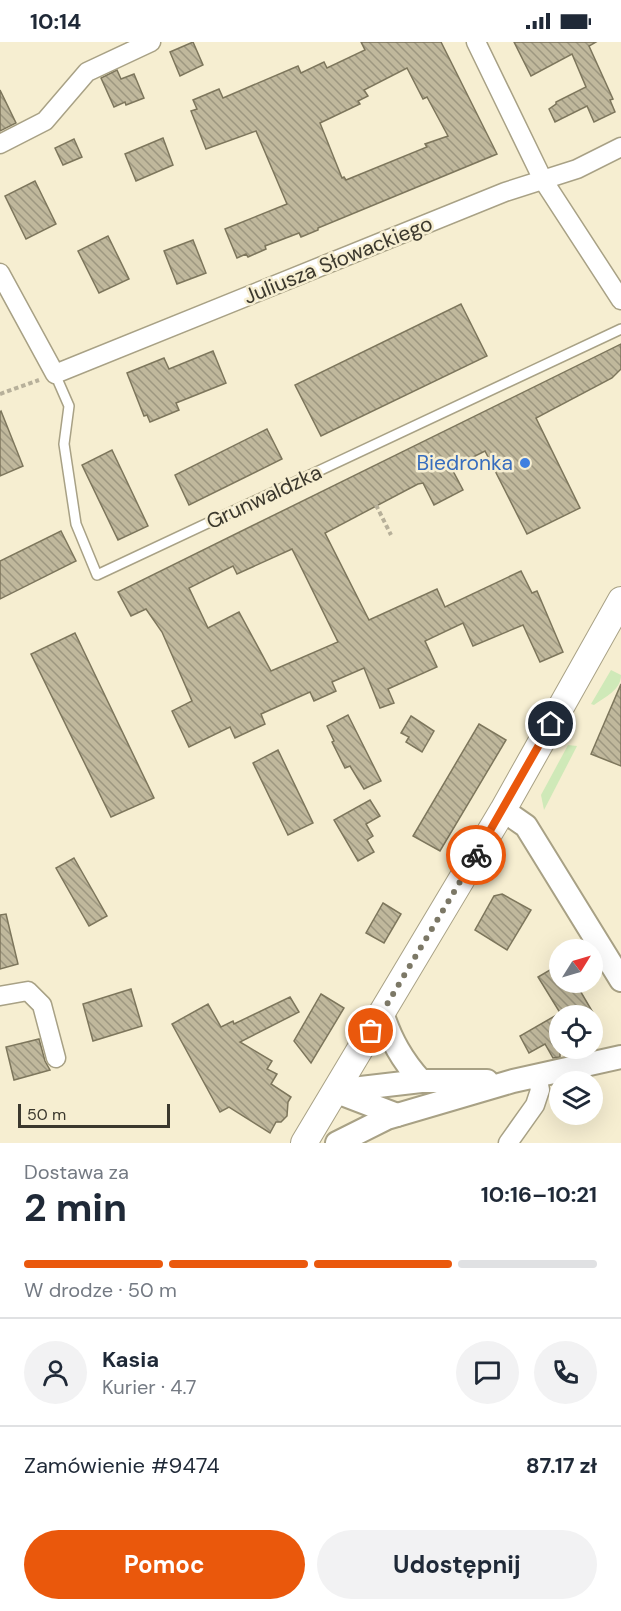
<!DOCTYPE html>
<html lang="pl">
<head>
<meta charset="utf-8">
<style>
  body { margin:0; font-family:"DM Sans",sans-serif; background:#f2f2f3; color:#1f2937; height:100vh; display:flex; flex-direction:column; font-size:22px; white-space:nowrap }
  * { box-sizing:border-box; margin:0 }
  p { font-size:20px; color:#747a83 }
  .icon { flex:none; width:33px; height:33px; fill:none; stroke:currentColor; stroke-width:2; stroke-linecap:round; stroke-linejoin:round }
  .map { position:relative; height:1101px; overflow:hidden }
  .sheet { display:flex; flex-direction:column; background:#fff; flex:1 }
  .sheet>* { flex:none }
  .needle { width:39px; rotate:53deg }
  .controls { position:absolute; left:549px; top:897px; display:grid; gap:12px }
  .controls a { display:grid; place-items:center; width:54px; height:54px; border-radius:50%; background:#fff; box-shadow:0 6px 24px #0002; font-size:30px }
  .scale { position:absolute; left:18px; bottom:15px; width:152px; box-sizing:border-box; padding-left:6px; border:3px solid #3b382d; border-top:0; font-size:16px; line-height:21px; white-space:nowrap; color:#3b382d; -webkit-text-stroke:4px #f6eed1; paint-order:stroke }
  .pin { position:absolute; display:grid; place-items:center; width:51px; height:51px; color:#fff; margin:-26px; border:3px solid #fff; border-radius:50%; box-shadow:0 2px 6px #0007 }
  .courier { position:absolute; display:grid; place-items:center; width:60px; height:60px; margin:-30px; border:4px solid #ea580c; border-radius:50%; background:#fff; color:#222; box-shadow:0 2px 8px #0007 }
  .head em { font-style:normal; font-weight:700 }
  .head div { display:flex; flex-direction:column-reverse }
  .head { display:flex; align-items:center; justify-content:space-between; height:102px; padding:0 24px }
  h1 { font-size:39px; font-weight:700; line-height:45px }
  .bar { display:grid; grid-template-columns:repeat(4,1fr); gap:9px 6px; align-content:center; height:72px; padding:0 24px }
  .bar i { height:8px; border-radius:4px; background:#e0e1e3 }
  .bar .active { background:#ea580c }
  .bar p { grid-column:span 4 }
  .line { display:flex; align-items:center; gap:15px; padding:0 24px; border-top:2px solid #e0e1e3 }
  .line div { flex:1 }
  .round { display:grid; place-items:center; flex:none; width:63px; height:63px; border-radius:32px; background:#f2f2f3 }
  .primary-button { display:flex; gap:12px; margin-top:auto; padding:12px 24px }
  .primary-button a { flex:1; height:69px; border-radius:36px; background:#ea580c; color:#fff; font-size:24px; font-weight:700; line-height:69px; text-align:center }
  .primary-button a+a { background:#f2f2f3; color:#1f2937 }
  .status { display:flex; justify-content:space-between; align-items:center; height:42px; padding:0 30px; background:#fff; direction:ltr }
  .status svg { height:16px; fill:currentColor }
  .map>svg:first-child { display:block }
  .grass { fill:#cfe9b8 }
  .building { fill:url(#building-back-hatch); stroke:#7d765c; stroke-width:1.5; fill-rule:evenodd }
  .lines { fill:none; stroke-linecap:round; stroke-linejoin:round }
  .service-casing { stroke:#a8a185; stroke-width:12 }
  .minor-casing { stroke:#a8a185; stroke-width:21 }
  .tertiary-casing { stroke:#a8a185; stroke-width:26 }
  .secondary-casing { stroke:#a8a185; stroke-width:28 }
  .path { stroke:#b7b09a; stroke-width:4; stroke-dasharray:4.5 3; stroke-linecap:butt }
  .service { stroke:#fff; stroke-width:9 }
  .minor { stroke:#fff; stroke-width:18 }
  .tertiary { stroke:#fff; stroke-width:22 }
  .secondary { stroke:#fff; stroke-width:26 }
  .done { stroke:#7c7866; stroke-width:6; stroke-dasharray:0 10.8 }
  .route { stroke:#ea580c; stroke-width:8 }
  .shop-dot { fill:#3f7fe0; stroke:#f6eed1; stroke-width:2 }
  .labels { text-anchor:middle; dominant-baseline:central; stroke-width:5; stroke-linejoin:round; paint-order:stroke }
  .street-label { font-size:21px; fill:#3b382d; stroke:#f6eed1 }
  .shop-label { font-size:21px; fill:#366cbe; stroke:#f6eed1; text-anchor:end }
</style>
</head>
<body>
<div class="status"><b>10:14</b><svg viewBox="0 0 49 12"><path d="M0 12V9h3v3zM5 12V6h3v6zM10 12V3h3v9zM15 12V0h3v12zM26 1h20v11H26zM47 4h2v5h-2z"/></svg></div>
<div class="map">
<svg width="621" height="1101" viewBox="0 0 621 1101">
  <defs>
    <pattern id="building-back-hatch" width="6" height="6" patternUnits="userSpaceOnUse" patternTransform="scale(1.5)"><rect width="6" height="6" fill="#c0b89c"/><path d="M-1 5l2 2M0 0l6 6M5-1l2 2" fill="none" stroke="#9d9780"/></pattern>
  </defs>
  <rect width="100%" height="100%" fill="#f6eed1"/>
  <g class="grass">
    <path d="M611 628 621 633C621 648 605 655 594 663L591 662Z"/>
    <polygon points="568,703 577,704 544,768 541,753"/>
  </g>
  <g class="building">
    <polygon points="193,0 203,23 180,34 170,10"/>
    <path d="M361 0H441L497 112 318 186V188L301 195 299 191 265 204 266 207 248 215 246 212 237 216 225 187 287 162 256 89 206 107 191 69 197 67 193 58 219 47 223 56 298 24 301 31 324 20 327 26 365 8ZM407 26 423 57 427 55 448 94 425 102 427 105 346 138 344 135 342 136 320 81 360 62 358 59 368 54 364 48Z"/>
    <polygon points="514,0 596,0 589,4 613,57 610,58 615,70 594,80 587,64 555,80 549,67 556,62 556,60 586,45 572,12 531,34"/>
    <polygon points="117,28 121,37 134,32 144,56 126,63 125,60 114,65 101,36"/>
    <polygon points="0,48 16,81 0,89"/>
    <polygon points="163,96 173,123 136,139 125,112"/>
    <polygon points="74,97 82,115 63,123 55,106"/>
    <polygon points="35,139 56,182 26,197 5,154"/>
    <polygon points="108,194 129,237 99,251 78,209"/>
    <polygon points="193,198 206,231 177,242 164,209"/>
    <polygon points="461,262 487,314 321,394 295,343"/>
    <path d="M621 302V327L612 336 536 376 580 466 527 492 485 409 453 425 452 427 463 448 434 463 423 441 418 442 325 491 369 578 437 547 445 565 521 529 532 551 537 549 563 610 540 620 523 583 473 604 463 581 425 599 437 625 388 647 394 661 380 666 364 626 332 640 336 649 314 659 310 650 261 672 265 682 235 696 230 685 189 705 172 669 192 659 162 590 146 567 131 574 118 550ZM292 507 338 600 271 629 239 570 208 586 189 546 233 524 237 532Z"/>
    <polygon points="213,309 226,341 176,361 179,368 150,380 147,373 144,374 127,331 164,316 169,327"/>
    <polygon points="1,369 23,424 0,434 0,370"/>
    <polygon points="267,387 282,417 189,463 175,433"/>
    <polygon points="112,408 148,484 118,498 82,423"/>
    <polygon points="61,489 76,519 0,557 0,519"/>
    <polygon points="75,591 154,756 111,775 31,612"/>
    <polygon points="621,642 621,724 591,712"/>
    <polygon points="348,673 381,739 364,747 350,724 345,726 332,700 334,699 327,684"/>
    <polygon points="411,674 434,689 422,710 406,700 409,695 401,691"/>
    <polygon points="479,682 506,698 440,809 413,794"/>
    <polygon points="278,708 313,781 288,793 253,721"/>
    <polygon points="370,758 380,774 366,782 373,794 367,798 374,810 358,819 334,778"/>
    <polygon points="74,816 107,874 89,884 56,826"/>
    <polygon points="502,852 531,868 507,908 475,888 494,854"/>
    <polygon points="383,861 401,872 384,901 366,891"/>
    <polygon points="6,872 18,922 0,927 0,873"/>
    <polygon points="560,922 560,940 575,940 595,974 562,974 538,935"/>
    <polygon points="131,947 142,984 93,999 83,962"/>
    <polygon points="321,952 344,966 311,1021 294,999"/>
    <polygon points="290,955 299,970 240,1000 272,1019 267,1027 277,1032 271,1042 291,1055 288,1060 287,1074 281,1080 276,1080 270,1091 229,1065 220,1070 172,982 208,962 221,985 233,979 234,982"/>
    <polygon points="560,971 560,1015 553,1016 545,1002 529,1011 520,994"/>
    <polygon points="39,997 45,1019 50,1028 14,1038 6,1005"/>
  </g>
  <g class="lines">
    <defs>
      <polyline id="service" points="55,332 69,364 64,402 76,482 97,533 621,287"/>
      <g id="minor">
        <polyline points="476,0 543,138 621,258"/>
        <polyline points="0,102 45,79 87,30 151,0"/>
        <polyline points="0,231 55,332 505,150 577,127 621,105"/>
        <polyline points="0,954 28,949 42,963 56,1016"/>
        <polyline points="508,1101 535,1063 540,1048 537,1034"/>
      </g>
      <g id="tertiary">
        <polyline points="503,768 526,784 621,938"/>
        <path d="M382 971C391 998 402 1018 421 1039"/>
        <polyline points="335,1049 421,1039 487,1039"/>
        <polyline points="337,1050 397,1073"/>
        <polyline points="337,1101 387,1076 513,1039 621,1015"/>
      </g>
      <polyline id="secondary" points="304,1101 503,768 621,558"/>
    </defs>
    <use href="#service" class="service-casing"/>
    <use href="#minor" class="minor-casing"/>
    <use href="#tertiary" class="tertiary-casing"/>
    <use href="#secondary" class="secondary-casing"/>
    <g class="path">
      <polyline points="0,352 39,338"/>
      <polyline points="376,463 391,493"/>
    </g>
    <use href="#service" class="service"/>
    <use href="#minor" class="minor"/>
    <use href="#tertiary" class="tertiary"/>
    <use href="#secondary" class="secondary"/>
  </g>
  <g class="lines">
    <polyline class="done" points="371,989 476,813"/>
    <polyline class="route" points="476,813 551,682"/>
  </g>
  <circle class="shop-dot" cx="525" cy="421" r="6"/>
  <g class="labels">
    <g class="street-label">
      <text transform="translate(338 218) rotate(-22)">Juliusza Słowackiego</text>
      <text transform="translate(264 455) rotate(-25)">Grunwaldzka</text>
    </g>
    <g class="shop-label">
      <text x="513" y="421">Biedronka</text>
    </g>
  </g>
</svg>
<div class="controls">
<a><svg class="needle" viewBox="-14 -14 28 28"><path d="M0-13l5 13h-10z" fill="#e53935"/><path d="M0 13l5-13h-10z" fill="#747a83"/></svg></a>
<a><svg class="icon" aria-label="locate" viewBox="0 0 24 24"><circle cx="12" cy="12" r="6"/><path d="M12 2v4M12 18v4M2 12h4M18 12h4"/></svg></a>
<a><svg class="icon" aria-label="layers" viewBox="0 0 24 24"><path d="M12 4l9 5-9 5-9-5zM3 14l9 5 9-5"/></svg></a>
</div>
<div class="scale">50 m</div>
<div class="pin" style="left:371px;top:989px;background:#ea580c"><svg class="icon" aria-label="bag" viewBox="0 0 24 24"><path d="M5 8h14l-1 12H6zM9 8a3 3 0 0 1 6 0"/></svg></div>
<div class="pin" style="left:551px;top:682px;background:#1f2937"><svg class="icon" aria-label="home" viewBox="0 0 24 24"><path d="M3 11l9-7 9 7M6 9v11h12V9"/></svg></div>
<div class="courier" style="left:476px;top:813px"><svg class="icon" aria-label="bike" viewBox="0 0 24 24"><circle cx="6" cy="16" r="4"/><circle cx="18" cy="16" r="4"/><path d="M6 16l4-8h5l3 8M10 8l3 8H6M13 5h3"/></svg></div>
</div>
<section class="sheet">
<div class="head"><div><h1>2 min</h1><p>Dostawa za</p></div><em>10:16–10:21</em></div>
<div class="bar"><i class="active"></i><i class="active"></i><i class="active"></i><i></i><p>W drodze · 50 m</p></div>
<div class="line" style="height:108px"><a class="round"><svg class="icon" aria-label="person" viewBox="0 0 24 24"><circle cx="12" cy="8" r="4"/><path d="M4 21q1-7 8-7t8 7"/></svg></a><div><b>Kasia</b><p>Kurier · 4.7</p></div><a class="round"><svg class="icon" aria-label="chat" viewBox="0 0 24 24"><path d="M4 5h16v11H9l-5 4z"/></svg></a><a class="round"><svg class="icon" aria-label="phone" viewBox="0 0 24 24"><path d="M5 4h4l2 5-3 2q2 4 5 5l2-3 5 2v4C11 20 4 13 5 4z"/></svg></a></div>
<div class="line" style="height:78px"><div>Zamówienie #9474</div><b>87.17 zł</b></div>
<div class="primary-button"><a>Pomoc</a><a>Udostępnij</a></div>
</section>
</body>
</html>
